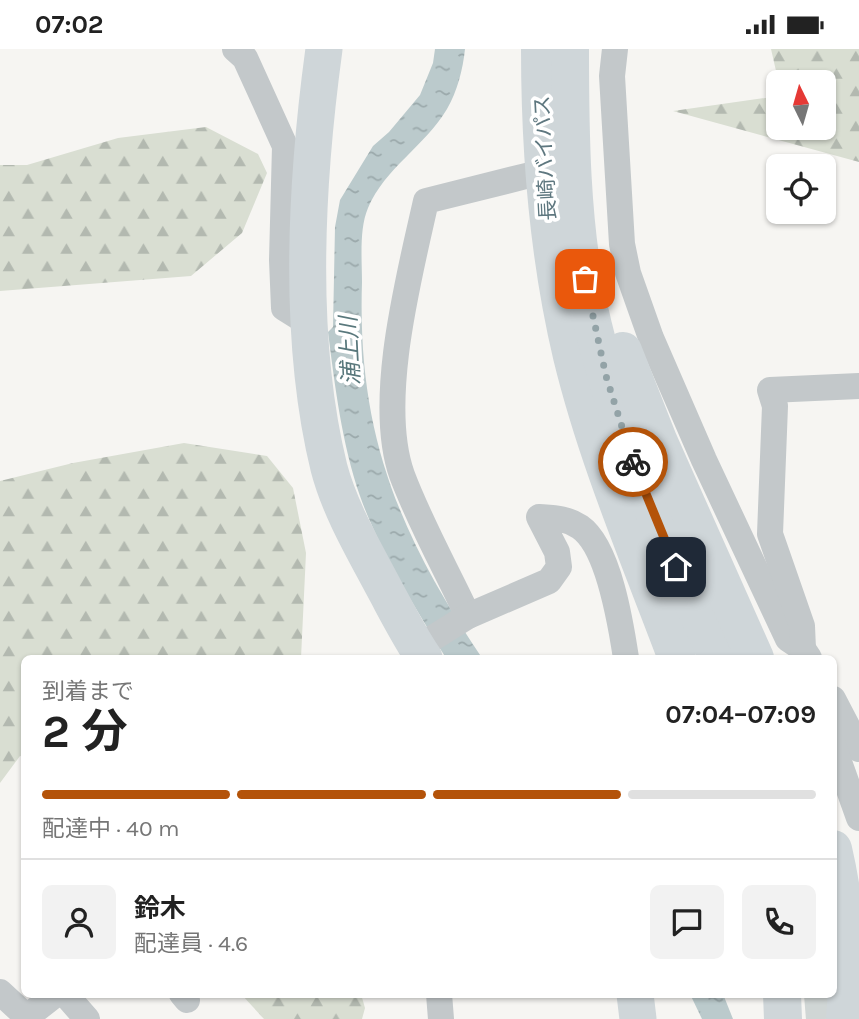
<!DOCTYPE html>
<html lang="ja">
<head>
<meta charset="utf-8">
<style>
  body { margin:0; font-family:Karla,"Noto Sans JP",sans-serif; background:#f2f2f2; color:#222; height:100vh; display:flex; flex-direction:column; font-size:26px; white-space:nowrap }
  * { box-sizing:border-box; margin:0 }
  p { font-size:23px; color:#767676 }
  .icon { flex:none; width:38px; height:38px; fill:none; stroke:currentColor; stroke-width:2; stroke-linecap:round; stroke-linejoin:round }
  .map { position:relative; flex:1; overflow:hidden }
  .details { position:absolute; left:21px; top:606px; width:816px; height:343px; display:flex; flex-direction:column; background:#fff; border-radius:10px; box-shadow:0 2px 5px #0004 }
  .details>* { flex:none }
  .needle { width:46px; rotate:355deg }
  .buttons { position:absolute; left:766px; top:21px; display:grid; gap:14px }
  .buttons a { display:grid; place-items:center; width:70px; height:70px; border-radius:10px; background:#fff; box-shadow:0 2px 5px #0004; font-size:35px }
  .pin { position:absolute; display:grid; place-items:center; width:60px; height:60px; color:#fff; margin:-30px; border-radius:14px; box-shadow:0 4px 10px #0006 }
  .courier { position:absolute; display:grid; place-items:center; width:70px; height:70px; margin:-35px; border:5px solid #b45309; border-radius:50%; background:#fff; color:#222; box-shadow:0 2px 9px #0007 }
  .headline em { font-style:normal; font-weight:700 }
  .headline div { display:flex; flex-direction:column-reverse }
  .headline { display:flex; align-items:center; justify-content:space-between; height:119px; padding:0 21px }
  h1 { font-size:46px; font-weight:700; line-height:52px }
  .bar { display:grid; grid-template-columns:repeat(4,1fr); gap:10px 7px; align-content:center; height:84px; padding:0 21px }
  .bar i { height:9px; border-radius:5px; background:#e0e0e0 }
  .bar .selected { background:#b45309 }
  .bar p { grid-column:span 4 }
  .line { display:flex; align-items:center; gap:18px; padding:0 21px; border-top:2px solid #e0e0e0 }
  .line div { flex:1 }
  .round { display:grid; place-items:center; flex:none; width:74px; height:74px; border-radius:10px; background:#f2f2f2 }
  .status { display:flex; justify-content:space-between; align-items:center; height:49px; padding:0 35px; background:#fff; direction:ltr }
  .status svg { height:19px; fill:currentColor }
  .map>svg:first-child { display:block }
  .forest { fill:url(#forest-firs) }
  .water { fill:url(#water-ripples) }
  .lines { fill:none; stroke-linecap:round; stroke-linejoin:round }
  .highway-tunnel { stroke:#d0d6d5; stroke-width:38; stroke-dasharray:38 19; stroke-linecap:butt }
  .street { stroke:#c3c8ca; stroke-width:26 }
  .secondary { stroke:#cfd6d9; stroke-width:37 }
  .highway { stroke:#cfd6d9; stroke-width:38 }
  .done { stroke:#93a3a7; stroke-width:7; stroke-dasharray:0 12.6 }
  .route { stroke:#b45309; stroke-width:9 }
  .labels { text-anchor:middle; dominant-baseline:central; stroke-width:7; stroke-linejoin:round; paint-order:stroke }
  .street-label { font-size:21px; fill:#5e777f; stroke:#fff }
  .water-label { font-size:23px; font-style:italic; fill:#59787c; stroke:#fff }
</style>
</head>
<body>
<div class="status"><b>07:02</b><svg viewBox="0 0 49 12"><path d="M0 12V9h3v3zM5 12V6h3v6zM10 12V3h3v9zM15 12V0h3v12zM26 1h20v11H26zM47 4h2v5h-2z"/></svg></div>
<div class="map">
<svg width="859" height="970" viewBox="0 0 859 970">
  <defs>
    <pattern id="forest-firs" width="22" height="20" patternUnits="userSpaceOnUse" patternTransform="scale(1.75)"><rect width="22" height="20" fill="#d9ded2"/><path d="M5 1l3.5 6h-7zM16 11l3.5 6h-7z" fill="#b3b9b0"/></pattern>
    <pattern id="water-ripples" width="26" height="14" patternUnits="userSpaceOnUse" patternTransform="scale(1.75)"><rect width="26" height="14" fill="#bbcacc"/><path d="M2 4q2-2 4 0t4 0M15 11q2-2 4 0t4 0" fill="none" stroke="#9ba9ab"/></pattern>
  </defs>
  <rect width="100%" height="100%" fill="#f6f5f2"/>
  <g class="forest">
    <polygon points="771,0 859,0 859,113 673,62 779,47 779,79 824,79 824,33 779,35"/>
    <polygon points="206,78 258,105 267,124 242,184 191,227 0,242 0,116 27,116 118,89"/>
    <polygon points="184,394 267,407 293,439 306,504 301,609 24,609 24,708 20,707 0,734 0,432 73,414"/>
    <polygon points="241,945 361,945 365,959 362,970 264,970"/>
  </g>
  <g class="water">
    <path d="M435 0H465C463 20 457 43 447 60 425 97 385 119 368 159 359 180 362 211 362 233 357 385 399 485 482 609H446C416 560 379 501 360 447 342 395 335 338 328 283L333 278 335 178 340 151 373 97 389 83 420 46 433 14Z"/>
    <polygon points="690,945 723,945 733,970 702,970"/>
  </g>
  <g class="lines">
    <polyline class="highway-tunnel" points="823,945 825,970"/>
    <g class="street">
      <polyline points="235,0 245,9 285,97 282,211 284,259 308,274"/>
      <polyline points="615,0 612,27 622,195 628,224 651,289 704,411 788,590 803,600 809,609"/>
      <path d="M468 567C446 520 420 474 402 426 376 353 409 228 426 152L530 126"/>
      <path d="M417 599 468 567 549 532 559 518 557 503 539 468C554 469 567 469 580 478 609 498 621 576 626 609"/>
      <polyline points="803,600 802,577 770,485 775,357 770,341 859,337"/>
      <polyline points="833,650 859,700"/>
      <polyline points="833,696 859,769"/>
      <polyline points="0,943 27,968"/>
      <polyline points="65,945 87,970"/>
      <polyline points="182,945 187,951"/>
      <polyline points="439,945 441,970"/>
      <polyline points="24,970 56,945"/>
    </g>
    <g class="secondary">
      <path d="M324 0C306 132 297 289 329 419 340 461 364 501 384 539 397 563 409 587 424 609"/>
      <polyline points="635,945 638,970"/>
    </g>
    <g class="highway">
      <path d="M540 0C540 103 548 206 572 307 597 410 640 510 677 609"/>
      <path d="M570 0C570 84 571 173 588 255 616 382 664 491 718 609"/>
      <polyline points="623,302 658,391 755,609"/>
      <path d="M833 800C846 856 850 913 845 970"/>
      <polyline points="782,945 783,970"/>
    </g>
  </g>
  <g class="lines">
    <polyline class="done" points="585,230 606,327 633,413"/>
    <polyline class="route" points="633,413 676,518"/>
  </g>
  <g class="labels">
    <g class="street-label">
      <text transform="translate(545 109) rotate(-93)">長崎バイパス</text>
    </g>
    <g class="water-label">
      <text transform="translate(350 302) rotate(-93)">浦上川</text>
    </g>
  </g>
</svg>
<div class="buttons">
<a><svg class="needle" viewBox="-14 -14 28 28"><path d="M0-13l5 13h-10z" fill="#e53935"/><path d="M0 13l5-13h-10z" fill="#767676"/></svg></a>
<a><svg class="icon" aria-label="locate" viewBox="0 0 24 24"><circle cx="12" cy="12" r="6"/><path d="M12 2v4M12 18v4M2 12h4M18 12h4"/></svg></a>
</div>
<div class="pin" style="left:585px;top:230px;background:#ea580c"><svg class="icon" aria-label="bag" viewBox="0 0 24 24"><path d="M5 8h14l-1 12H6zM9 8a3 3 0 0 1 6 0"/></svg></div>
<div class="pin" style="left:676px;top:518px;background:#1f2937"><svg class="icon" aria-label="home" viewBox="0 0 24 24"><path d="M3 11l9-7 9 7M6 9v11h12V9"/></svg></div>
<div class="courier" style="left:633px;top:413px"><svg class="icon" aria-label="bike" viewBox="0 0 24 24"><circle cx="6" cy="16" r="4"/><circle cx="18" cy="16" r="4"/><path d="M6 16l4-8h5l3 8M10 8l3 8H6M13 5h3"/></svg></div>
<section class="details">
<div class="headline"><div><h1>2 分</h1><p>到着まで</p></div><em>07:04–07:09</em></div>
<div class="bar"><i class="selected"></i><i class="selected"></i><i class="selected"></i><i></i><p>配達中 · 40 m</p></div>
<div class="line" style="height:126px"><a class="round"><svg class="icon" aria-label="person" viewBox="0 0 24 24"><circle cx="12" cy="8" r="4"/><path d="M4 21q1-7 8-7t8 7"/></svg></a><div><b>鈴木</b><p>配達員 · 4.6</p></div><a class="round"><svg class="icon" aria-label="chat" viewBox="0 0 24 24"><path d="M4 5h16v11H9l-5 4z"/></svg></a><a class="round"><svg class="icon" aria-label="phone" viewBox="0 0 24 24"><path d="M5 4h4l2 5-3 2q2 4 5 5l2-3 5 2v4C11 20 4 13 5 4z"/></svg></a></div>
</section>
</div>
</body>
</html>
